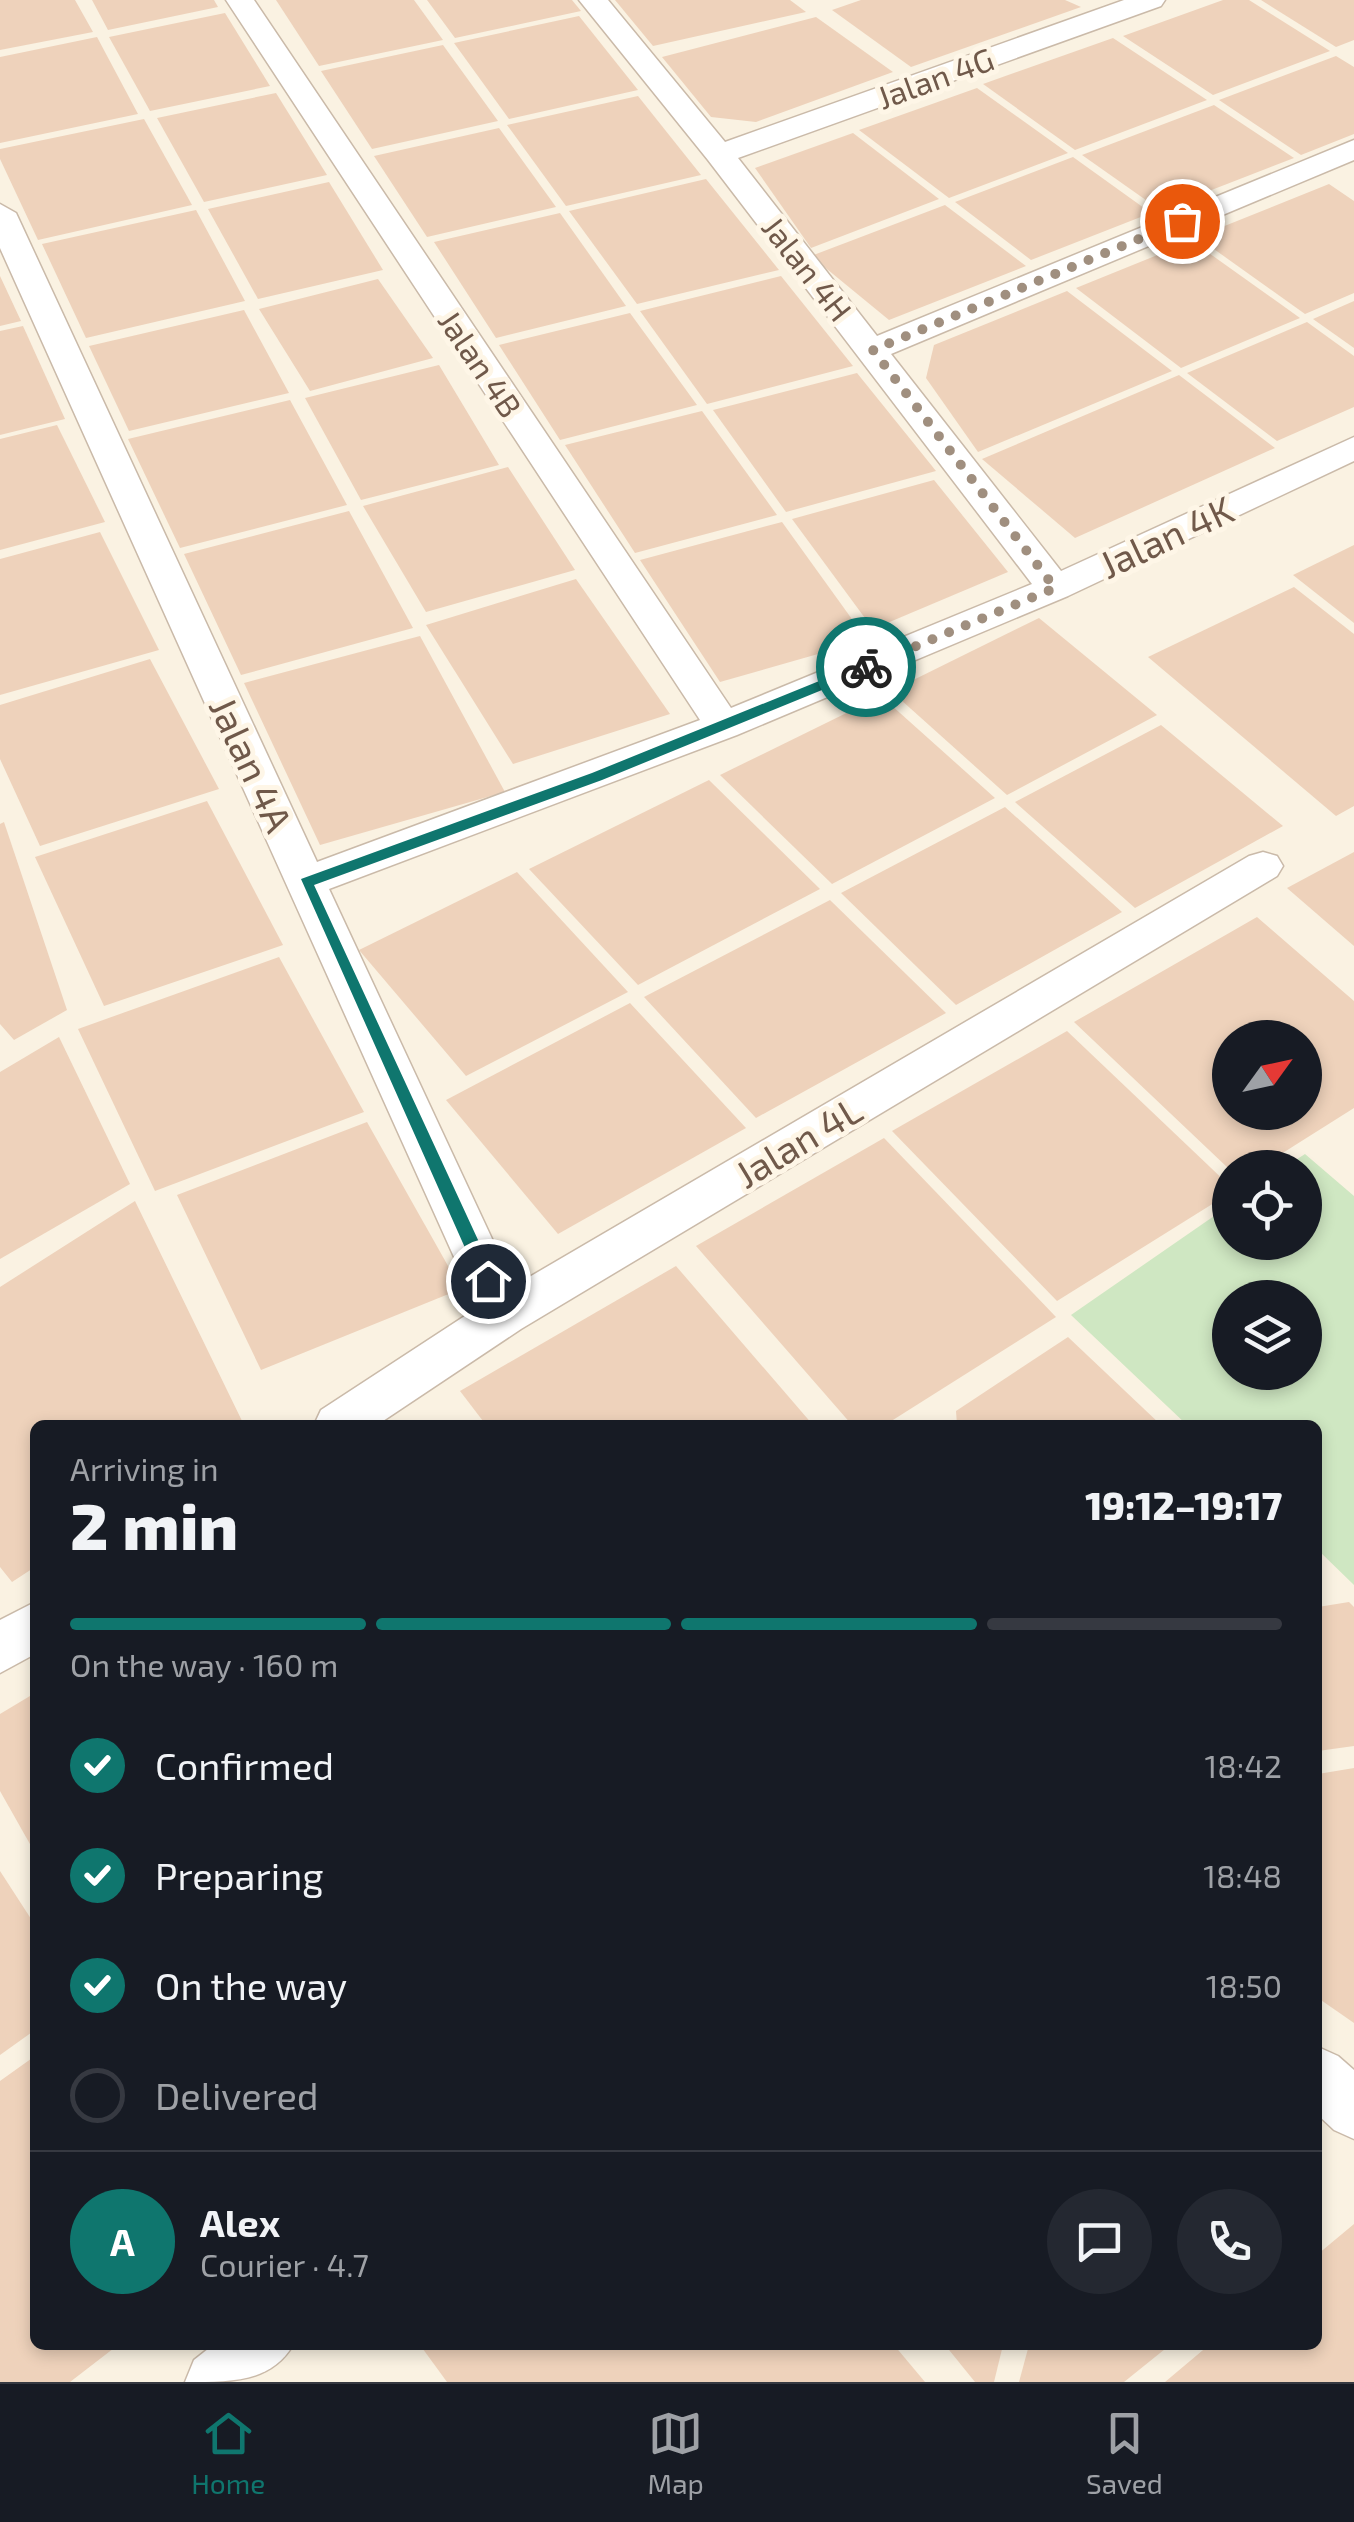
<!DOCTYPE html>
<html lang="en">
<head>
<meta charset="utf-8">
<style>
  body { margin:0; font-family:"Exo 2",sans-serif; background:#242831; color:#f1f3f6; height:100vh; display:flex; flex-direction:column; font-size:38px; white-space:nowrap }
  * { box-sizing:border-box; margin:0 }
  p { font-size:32px; color:#9ea1a6 }
  .icon { flex:none; width:55px; height:55px; fill:none; stroke:currentColor; stroke-width:2; stroke-linecap:round; stroke-linejoin:round }
  .map { position:relative; flex:1; overflow:hidden }
  .sheet { position:absolute; left:30px; top:1420px; width:1292px; height:930px; display:flex; flex-direction:column; background:#171b24; border-radius:15px; box-shadow:0 5px 15px #0003 }
  .sheet>* { flex:none }
  .needle { width:65px; rotate:57deg }
  .fabs { position:absolute; left:1212px; top:1020px; display:grid; gap:20px }
  .fabs a { display:grid; place-items:center; width:110px; height:110px; border-radius:50%; background:#171b24; box-shadow:0 5px 15px #0003; font-size:50px }
  .pin { position:absolute; display:grid; place-items:center; width:85px; height:85px; color:#fff; margin:-42px; border:5px solid #fff; border-radius:50%; box-shadow:0 2px 10px #0007 }
  .courier { position:absolute; display:grid; place-items:center; width:100px; height:100px; margin:-50px; border:8px solid #0f766e; border-radius:50%; background:#fff; color:#222; box-shadow:0 2px 12px #0007 }
  .head em { font-style:normal; font-weight:800 }
  .head div { display:flex; flex-direction:column-reverse }
  .head { display:flex; align-items:center; justify-content:space-between; height:170px; padding:0 40px }
  h1 { font-size:65px; font-weight:800; line-height:75px }
  .bar { display:grid; grid-template-columns:repeat(4,1fr); gap:15px 10px; align-content:center; height:120px; padding:0 40px }
  .bar i { height:12px; border-radius:8px; background:#363941 }
  .bar .current { background:#0f766e }
  .bar p { grid-column:span 4 }
  .line { display:flex; align-items:center; gap:25px; padding:0 40px; border-top:2px solid #363941 }
  .line div { flex:1 }
  .round { display:grid; place-items:center; flex:none; width:105px; height:105px; border-radius:52px; background:#242831 }
  ol { padding:0 40px; list-style:none }
  li { display:flex; align-items:center; gap:30px; height:110px }
  li p { margin-inline-start:auto }
  li .icon { padding:10px; border-radius:50%; background:#0f766e; color:#fff; stroke-width:4 }
  li:last-child { color:#9ea1a6 }
  li i { width:55px; height:55px; border:5px solid #363941; border-radius:50% }
  .menu { display:flex; justify-content:space-around; align-items:center; height:140px; border-top:2px solid #363941; background:#171b24; font-size:28px; color:#9ea1a6 }
  .menu a { display:grid; justify-items:center; gap:5px }
  .menu .current { color:#0f766e }
  .map>svg:first-child { display:block }
  .green { fill:#cfe7c2; fill-rule:evenodd }
  .building { fill:#eed2bb; fill-rule:evenodd }
  .lines { fill:none; stroke-linecap:round; stroke-linejoin:round }
  .minor-casing { stroke:#cabaa9; stroke-width:3 }
  .minor { fill:#fff; fill-rule:evenodd }
  .route { fill:#0f766e }
  .done { stroke:#a08f7f; stroke-width:10; stroke-dasharray:0 18 }
  .labels { text-anchor:middle; dominant-baseline:central; stroke-width:10; stroke-linejoin:round; paint-order:stroke }
  .far-street-label { font-size:32px; fill:#70594a; stroke:#fef6e7 }
  .street-label { font-size:38px; fill:#70594a; stroke:#fef6e7 }
</style>
</head>
<body>
<div class="map">
<svg width="1354" height="2382" viewBox="0 0 1354 2382">
  <rect width="100%" height="100%" fill="#faf2e2"/>
  <path class="green" d="M1305 1154 1354 1196V1585L1318 1550V1425H1187L1071 1315 1230 1205V1242H1305V1168L1285 1167ZM1230 1298H1305V1372H1230Z"/>
  <g class="building">
    <polygon points="0,0 75,0 93,32 0,50"/>
    <polygon points="92,0 214,0 218,7 108,30"/>
    <polygon points="276,0 414,0 443,40 319,66"/>
    <polygon points="427,0 572,0 581,11 455,38"/>
    <polygon points="615,0 790,0 806,12 653,46"/>
    <polygon points="861,0 1065,0 1081,7 911,67 832,10"/>
    <polygon points="1223,0 1249,0 1330,51 1213,95 1123,36"/>
    <polygon points="1261,0 1354,0 1354,40 1336,47"/>
    <polygon points="225,13 270,86 150,111 109,37"/>
    <polygon points="579,16 638,90 509,119 454,43"/>
    <polygon points="816,17 893,72 756,122 711,117 662,57"/>
    <polygon points="97,37 138,114 0,143 0,57"/>
    <polygon points="1113,38 1207,100 1075,150 983,84"/>
    <polygon points="443,45 498,121 372,149 321,71"/>
    <polygon points="1336,56 1354,67 1354,134 1301,155 1219,100"/>
    <polygon points="977,88 1068,153 949,198 859,130"/>
    <polygon points="276,93 327,175 204,202 157,118"/>
    <polygon points="638,96 701,175 566,206 507,125"/>
    <polygon points="1214,105 1294,158 1160,210 1082,155"/>
    <polygon points="144,119 192,205 38,240 0,159 0,149"/>
    <polygon points="499,128 556,207 427,237 374,156"/>
    <polygon points="853,133 939,199 811,248 755,168"/>
    <polygon points="1073,157 1151,213 1031,260 955,202"/>
    <polygon points="706,179 779,270 637,304 569,211"/>
    <polygon points="329,182 383,270 258,299 208,209"/>
    <polygon points="1329,184 1354,201 1354,293 1305,314 1197,237"/>
    <polygon points="945,205 1026,266 889,320 811,256"/>
    <polygon points="196,210 245,301 86,338 42,244"/>
    <polygon points="560,213 626,306 496,338 434,242"/>
    <polygon points="1192,241 1300,318 1181,368 1076,288"/>
    <polygon points="0,276 21,321 0,326"/>
    <polygon points="781,276 853,366 707,404 640,311"/>
    <polygon points="378,279 433,358 310,391 259,309"/>
    <polygon points="1067,291 1172,371 978,452 926,378 934,345"/>
    <polygon points="1354,301 1354,348 1313,319"/>
    <polygon points="244,310 289,393 129,431 89,346"/>
    <polygon points="630,313 697,405 560,440 499,345"/>
    <polygon points="1307,322 1354,356 1354,407 1277,441 1187,373"/>
    <polygon points="23,326 65,419 0,435 0,331"/>
    <polygon points="439,365 499,465 361,500 305,398"/>
    <polygon points="857,373 936,471 786,512 713,410"/>
    <polygon points="1179,375 1275,448 1075,538 982,459"/>
    <polygon points="290,400 347,505 180,548 128,439"/>
    <polygon points="702,411 777,515 635,553 565,445"/>
    <polygon points="57,425 105,522 0,550 0,439"/>
    <polygon points="508,467 575,570 426,612 363,506"/>
    <polygon points="934,480 1008,572 873,629 792,519"/>
    <polygon points="349,511 413,628 241,675 184,554"/>
    <polygon points="782,522 867,640 720,682 640,560"/>
    <polygon points="100,532 159,650 0,695 0,559"/>
    <polygon points="1354,545 1354,623 1293,575"/>
    <polygon points="576,579 670,714 513,764 426,625"/>
    <polygon points="1294,587 1354,634 1354,806 1336,816 1148,657"/>
    <polygon points="1039,618 1157,715 1007,795 891,691"/>
    <polygon points="420,636 505,792 320,845 244,683"/>
    <polygon points="150,659 219,789 40,846 0,759 0,705"/>
    <polygon points="881,696 995,798 832,884 720,775"/>
    <polygon points="1161,725 1283,826 1135,908 1015,802"/>
    <polygon points="709,780 820,889 638,985 529,869"/>
    <polygon points="207,801 283,945 104,1006 35,857"/>
    <polygon points="1005,807 1122,912 956,1005 841,893"/>
    <polygon points="4,822 67,1010 14,1040 0,1024 0,824"/>
    <polygon points="1354,852 1354,946 1287,888"/>
    <polygon points="517,872 628,992 466,1076 359,950"/>
    <polygon points="830,900 946,1013 756,1118 644,997"/>
    <path d="M1257 917 1354 1001V1108L1259 1168H1228L1074 1022ZM1230 1038H1305V1112H1230Z"/>
    <polygon points="279,957 364,1112 155,1191 78,1029"/>
    <polygon points="630,1003 746,1128 558,1234 446,1100"/>
    <polygon points="1067,1031 1230,1186 1230,1193 1057,1301 892,1131"/>
    <polygon points="59,1037 130,1184 0,1259 0,1072"/>
    <polygon points="367,1122 461,1289 261,1370 177,1195"/>
    <polygon points="884,1138 1056,1317 885,1425 852,1425 696,1246"/>
    <polygon points="135,1201 244,1425 35,1425 35,1567 12,1582 0,1567 0,1287"/>
    <polygon points="676,1266 813,1425 486,1425 460,1391"/>
    <polygon points="1068,1337 1161,1425 957,1425 956,1411"/>
    <polygon points="1349,1602 1354,1607 1354,1746 1318,1751 1318,1607"/>
    <polygon points="35,1693 35,1853 0,1791 0,1714"/>
    <polygon points="1354,1768 1354,2023 1318,1998 1318,1774"/>
    <polygon points="0,1871 35,1925 35,2030 0,2055"/>
    <polygon points="35,2056 35,2345 118,2345 70,2382 0,2382 0,2081"/>
    <polygon points="1354,2224 1354,2382 1165,2382 1209,2345 1318,2345 1318,2254"/>
    <polygon points="420,2345 894,2345 925,2382 447,2382"/>
    <polygon points="945,2345 1003,2345 994,2382 975,2382"/>
    <polygon points="1029,2345 1170,2345 1124,2382 1019,2382"/>
  </g>
  <g class="lines">
    <defs>
      <g id="minor">
        <polygon points="226,0 254,0 731,708 1032,584 708,160 579,0 608,0 725,142 1124,0 1165,0 1161,6 738,158 877,336 1354,140 1354,160 891,354 1061,571 1354,437 1354,461 1068,596 737,735 329,889 514,1286 1249,856 1263,852 1277,856 1283,866 1277,876 521,1329 377,1425 314,1425 321,1410 477,1308 0,248 0,204 16,213 317,862 700,720"/>
        <polygon points="35,1602 35,1654 0,1673 0,1620"/>
        <polygon points="1318,2047 1338,2056 1354,2070 1354,2139 1334,2130 1318,2115"/>
        <path d="M213 2345H293C271 2382 233 2382 185 2382L194 2360Z"/>
      </g>
    </defs>
    <use href="#minor" class="minor-casing"/>
    <use href="#minor" class="minor"/>
  </g>
  <polygon class="route" points="866,662 871,670 602,780 314,885 497,1281 494,1286 482,1286 301,879 592,773"/>
  <g class="lines">
    <polyline class="done" points="866,667 1055,588 873,350 1182,221"/>
  </g>
  <g class="labels">
    <g class="far-street-label">
      <text transform="translate(935 77) rotate(-20)">Jalan 4G</text>
      <text transform="translate(808 268) rotate(52)">Jalan 4H</text>
      <text transform="translate(481 363) rotate(56)">Jalan 4B</text>
    </g>
    <g class="street-label">
      <text transform="translate(1166 536) rotate(-25)">Jalan 4K</text>
      <text transform="translate(252 764) rotate(65)">Jalan 4A</text>
      <text transform="translate(798 1141) rotate(-31)">Jalan 4L</text>
    </g>
  </g>
</svg>
<div class="fabs">
<a><svg class="needle" viewBox="-14 -14 28 28"><path d="M0-13l5 13h-10z" fill="#e53935"/><path d="M0 13l5-13h-10z" fill="#9ea1a6"/></svg></a>
<a><svg class="icon" aria-label="locate" viewBox="0 0 24 24"><circle cx="12" cy="12" r="6"/><path d="M12 2v4M12 18v4M2 12h4M18 12h4"/></svg></a>
<a><svg class="icon" aria-label="layers" viewBox="0 0 24 24"><path d="M12 4l9 5-9 5-9-5zM3 14l9 5 9-5"/></svg></a>
</div>
<div class="pin" style="left:1182px;top:221px;background:#ea580c"><svg class="icon" aria-label="bag" viewBox="0 0 24 24"><path d="M5 8h14l-1 12H6zM9 8a3 3 0 0 1 6 0"/></svg></div>
<div class="pin" style="left:488px;top:1281px;background:#1f2937"><svg class="icon" aria-label="home" viewBox="0 0 24 24"><path d="M3 11l9-7 9 7M6 9v11h12V9"/></svg></div>
<div class="courier" style="left:866px;top:667px"><svg class="icon" aria-label="bike" viewBox="0 0 24 24"><circle cx="6" cy="16" r="4"/><circle cx="18" cy="16" r="4"/><path d="M6 16l4-8h5l3 8M10 8l3 8H6M13 5h3"/></svg></div>
<section class="sheet">
<div class="head"><div><h1>2 min</h1><p>Arriving in</p></div><em>19:12–19:17</em></div>
<div class="bar"><i class="current"></i><i class="current"></i><i class="current"></i><i></i><p>On the way · 160 m</p></div>
<ol>
<li><svg class="icon" aria-label="check" viewBox="0 0 24 24"><path d="M5 12l5 5 9-10"/></svg>Confirmed<p>18:42</p></li>
<li><svg class="icon" aria-label="check" viewBox="0 0 24 24"><path d="M5 12l5 5 9-10"/></svg>Preparing<p>18:48</p></li>
<li><svg class="icon" aria-label="check" viewBox="0 0 24 24"><path d="M5 12l5 5 9-10"/></svg>On the way<p>18:50</p></li>
<li><i></i>Delivered</li>
</ol>
<div class="line" style="height:180px"><b class="round" style="background:#0f766e;color:#fff">A</b><div><b>Alex</b><p>Courier · 4.7</p></div><a class="round"><svg class="icon" aria-label="chat" viewBox="0 0 24 24"><path d="M4 5h16v11H9l-5 4z"/></svg></a><a class="round"><svg class="icon" aria-label="phone" viewBox="0 0 24 24"><path d="M5 4h4l2 5-3 2q2 4 5 5l2-3 5 2v4C11 20 4 13 5 4z"/></svg></a></div>
</section>
</div>
<nav class="menu">
<a class="current"><svg class="icon" aria-label="home" viewBox="0 0 24 24"><path d="M3 11l9-7 9 7M6 9v11h12V9"/></svg>Home</a>
<a><svg class="icon" aria-label="map" viewBox="0 0 24 24"><path d="M3 6l6-2 6 2 6-2v14l-6 2-6-2-6 2zM9 4v14M15 6v14"/></svg>Map</a>
<a><svg class="icon" aria-label="saved" viewBox="0 0 24 24"><path d="M7 4h10v16l-5-4-5 4z"/></svg>Saved</a>
</nav>
</body>
</html>
